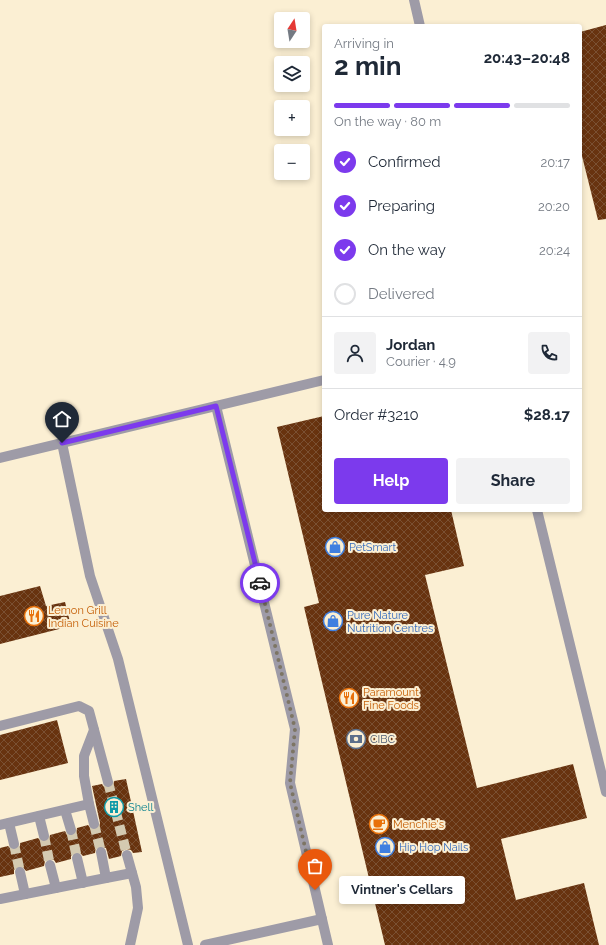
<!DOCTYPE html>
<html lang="en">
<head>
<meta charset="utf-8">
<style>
  body { margin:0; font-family:Raleway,sans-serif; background:#f2f2f3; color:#1f2937; height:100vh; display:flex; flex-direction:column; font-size:15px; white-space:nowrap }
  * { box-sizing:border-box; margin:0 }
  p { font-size:13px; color:#747a83 }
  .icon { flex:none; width:22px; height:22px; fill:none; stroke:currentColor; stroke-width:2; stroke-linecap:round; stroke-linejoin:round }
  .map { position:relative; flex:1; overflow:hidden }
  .panel { position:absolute; left:322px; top:24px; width:260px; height:488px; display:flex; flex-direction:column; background:#fff; border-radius:4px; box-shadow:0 2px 6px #0003 }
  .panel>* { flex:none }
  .needle { width:26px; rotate:12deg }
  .buttons { position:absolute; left:274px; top:12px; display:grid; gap:8px }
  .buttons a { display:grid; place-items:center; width:36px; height:36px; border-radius:4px; background:#fff; box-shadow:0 2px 6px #0003; font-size:20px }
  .pin { position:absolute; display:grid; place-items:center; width:34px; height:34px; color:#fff; margin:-41px -17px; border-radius:50% 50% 50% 0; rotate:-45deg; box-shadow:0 0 4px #0007 }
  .pin .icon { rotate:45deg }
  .courier { position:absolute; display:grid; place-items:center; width:40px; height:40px; margin:-20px; border:3px solid #7c3aed; border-radius:50%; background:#fff; color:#222; box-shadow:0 1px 5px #0007 }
  .bubble { position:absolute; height:28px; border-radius:4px; background:#fff; box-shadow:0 2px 6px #0003; font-size:13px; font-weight:700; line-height:28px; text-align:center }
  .head em { font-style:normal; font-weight:700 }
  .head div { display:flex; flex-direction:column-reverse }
  .head { display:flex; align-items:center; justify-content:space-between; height:68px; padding:0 12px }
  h1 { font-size:26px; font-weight:700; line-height:30px }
  .bar { display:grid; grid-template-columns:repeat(4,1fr); gap:6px 4px; align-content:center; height:48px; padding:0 12px }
  .bar i { height:5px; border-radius:3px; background:#e0e1e3 }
  .bar .current { background:#7c3aed }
  .bar p { grid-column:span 4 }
  .line { display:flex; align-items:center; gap:10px; padding:0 12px; border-top:1px solid #e0e1e3 }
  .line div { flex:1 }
  .round { display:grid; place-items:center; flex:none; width:42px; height:42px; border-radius:4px; background:#f2f2f3 }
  ol { padding:0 12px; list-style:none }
  li { display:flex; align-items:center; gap:12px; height:44px }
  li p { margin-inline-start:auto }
  li .icon { padding:4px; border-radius:50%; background:#7c3aed; color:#fff; stroke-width:4 }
  li:last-child { color:#747a83 }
  li i { width:22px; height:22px; border:2px solid #e0e1e3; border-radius:50% }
  .button { display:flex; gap:8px; margin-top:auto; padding:8px 12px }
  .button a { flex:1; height:46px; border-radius:4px; background:#7c3aed; color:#fff; font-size:16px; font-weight:700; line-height:46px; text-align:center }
  .button a+a { background:#f2f2f3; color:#1f2937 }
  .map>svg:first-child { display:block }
  .building { fill:url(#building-cross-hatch) }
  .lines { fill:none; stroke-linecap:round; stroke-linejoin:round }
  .minor-tunnel { stroke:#d4cab1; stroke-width:10; stroke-dasharray:10 5; stroke-linecap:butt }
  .minor { stroke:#9e9ba7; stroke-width:10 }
  .done { stroke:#7d7564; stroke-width:4; stroke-dasharray:0 7.2 }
  .route { stroke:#7c3aed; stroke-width:5 }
  .labels { text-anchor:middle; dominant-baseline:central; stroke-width:4; stroke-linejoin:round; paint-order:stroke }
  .shop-label { font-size:11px; fill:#366cbe; stroke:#fbefd3; text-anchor:start }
  .food-label { font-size:11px; fill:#c56008; stroke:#fbefd3; text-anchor:start }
  .service-label { font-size:11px; fill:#4e5e75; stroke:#fbefd3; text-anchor:start }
  .culture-label { font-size:11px; fill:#0d838f; stroke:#fbefd3; text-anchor:start }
</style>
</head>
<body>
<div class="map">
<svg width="606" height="945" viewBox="0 0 606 945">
  <defs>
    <pattern id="building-cross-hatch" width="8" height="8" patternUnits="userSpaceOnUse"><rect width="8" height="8" fill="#68330f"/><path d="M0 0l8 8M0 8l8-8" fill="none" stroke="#7a5032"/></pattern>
  </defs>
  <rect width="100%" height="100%" fill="#fbefd3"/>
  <g class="building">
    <polygon points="606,25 606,219 598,220 580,148 580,32"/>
    <polygon points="324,416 324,510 451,510 464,566 425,575 477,788 573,764 587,818 501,839 516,900 584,883 599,945 385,945 304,607 319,603 277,427"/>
    <polygon points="40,586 46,606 65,602 71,626 0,644 0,596"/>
    <polygon points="57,720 68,763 0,780 0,735"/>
    <polygon points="126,779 142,852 133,853 131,850 126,849 122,851 121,856 109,859 106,848 100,846 96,847 95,853 83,856 79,852 75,852 71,856 71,859 56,863 54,860 49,859 45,861 44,866 26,871 22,866 18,866 14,870 14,874 0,877 0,848 8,846 12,850 16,850 20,846 20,843 38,838 42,842 46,842 49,840 50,835 65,831 67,835 72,836 76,834 77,828 88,825 92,830 96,830 99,828 100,823 92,786 102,784 104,787 109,788 113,786 114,781"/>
  </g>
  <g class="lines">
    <g class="minor-tunnel">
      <polyline points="108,782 127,855"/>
      <polyline points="94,824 101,852"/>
      <polyline points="71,830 77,858"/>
      <polyline points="44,836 50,865"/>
      <polyline points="14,844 20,872"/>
    </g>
    <g class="minor">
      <polyline points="414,0 420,26"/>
      <polyline points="216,406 295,729 290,783 328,945"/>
      <polyline points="62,443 90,576 118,659 188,945"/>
      <polyline points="0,458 324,380"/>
      <polyline points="537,510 606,792"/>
      <polyline points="0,726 79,706 89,711 108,782"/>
      <polyline points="89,804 84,776 84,756 94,730"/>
      <polyline points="65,810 71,830"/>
      <polyline points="39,816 44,836"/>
      <polyline points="9,823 14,844"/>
      <polyline points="0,825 89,804 94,824"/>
      <polyline points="127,855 136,887 138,908 130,945"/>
      <polyline points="77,858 83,883"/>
      <polyline points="50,865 56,888"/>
      <polyline points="20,872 25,894"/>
      <polyline points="106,878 132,873"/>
      <polyline points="0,899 106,878 101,852"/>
      <polyline points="205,945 322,919"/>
    </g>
  </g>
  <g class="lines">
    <polyline class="done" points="260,583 295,729 290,783 315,890"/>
    <polyline class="route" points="62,443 216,406 260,583"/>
  </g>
  <defs>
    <symbol id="shop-ring" viewBox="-11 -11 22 22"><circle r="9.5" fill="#fbefd3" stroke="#3f7fe0" stroke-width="1.5"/><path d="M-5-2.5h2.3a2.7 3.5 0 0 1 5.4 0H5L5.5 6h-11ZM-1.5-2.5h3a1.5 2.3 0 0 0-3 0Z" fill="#3f7fe0"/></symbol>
    <symbol id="restaurant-ring" viewBox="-11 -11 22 22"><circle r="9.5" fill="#fbefd3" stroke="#e8710a" stroke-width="1.5"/><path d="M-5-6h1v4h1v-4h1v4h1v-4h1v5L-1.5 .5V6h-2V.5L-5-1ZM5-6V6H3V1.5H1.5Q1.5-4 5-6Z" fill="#e8710a"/></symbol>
    <symbol id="bank-ring" viewBox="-11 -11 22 22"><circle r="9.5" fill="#fbefd3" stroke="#5c6f8a" stroke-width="1.5"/><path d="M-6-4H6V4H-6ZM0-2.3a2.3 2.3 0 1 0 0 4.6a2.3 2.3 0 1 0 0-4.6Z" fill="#5c6f8a"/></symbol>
    <symbol id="building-ring" viewBox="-11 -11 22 22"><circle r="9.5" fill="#fbefd3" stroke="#0f9aa8" stroke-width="1.5"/><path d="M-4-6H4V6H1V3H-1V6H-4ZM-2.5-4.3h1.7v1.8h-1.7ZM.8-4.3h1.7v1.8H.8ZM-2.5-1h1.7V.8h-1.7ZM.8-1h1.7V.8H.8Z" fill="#0f9aa8"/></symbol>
    <symbol id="cafe-ring" viewBox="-11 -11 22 22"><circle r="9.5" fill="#fbefd3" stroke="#e8710a" stroke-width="1.5"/><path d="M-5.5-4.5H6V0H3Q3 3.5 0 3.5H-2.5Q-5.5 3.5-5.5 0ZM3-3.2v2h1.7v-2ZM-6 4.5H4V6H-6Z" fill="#e8710a"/></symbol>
  </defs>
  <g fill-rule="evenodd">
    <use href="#shop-ring" x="324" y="536" width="22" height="22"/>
    <use href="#restaurant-ring" x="23" y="605" width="22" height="22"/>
    <use href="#shop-ring" x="322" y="610" width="22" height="22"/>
    <use href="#restaurant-ring" x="338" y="687" width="22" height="22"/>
    <use href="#bank-ring" x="345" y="728" width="22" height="22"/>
    <use href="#building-ring" x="103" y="796" width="22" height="22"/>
    <use href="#cafe-ring" x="368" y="813" width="22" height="22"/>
    <use href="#shop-ring" x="374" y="836" width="22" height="22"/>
  </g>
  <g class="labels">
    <g class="shop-label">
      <text x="349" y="547">PetSmart</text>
      <text x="347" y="615">Pure Nature<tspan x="347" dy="13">Nutrition Centres</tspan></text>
      <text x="399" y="847">Hip Hop Nails</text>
    </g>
    <g class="food-label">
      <text x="48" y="610">Lemon Grill<tspan x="48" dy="13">Indian Cuisine</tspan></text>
      <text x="363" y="692">Paramount<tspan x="363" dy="13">Fine Foods</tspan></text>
      <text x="393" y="824">Menchie's</text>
    </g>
    <g class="service-label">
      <text x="370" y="739">CIBC</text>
    </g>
    <g class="culture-label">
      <text x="128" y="807">Shell</text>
    </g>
  </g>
</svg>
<div class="buttons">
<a><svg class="needle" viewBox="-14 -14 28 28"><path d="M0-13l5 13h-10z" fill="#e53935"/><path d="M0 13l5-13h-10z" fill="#747a83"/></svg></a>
<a><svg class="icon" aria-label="layers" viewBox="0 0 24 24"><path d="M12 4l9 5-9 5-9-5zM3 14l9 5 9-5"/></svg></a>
<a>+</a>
<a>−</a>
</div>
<div class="pin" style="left:315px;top:890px;background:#ea580c"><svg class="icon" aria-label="bag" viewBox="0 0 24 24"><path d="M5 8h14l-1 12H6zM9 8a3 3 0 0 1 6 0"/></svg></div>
<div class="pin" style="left:62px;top:443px;background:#1f2937"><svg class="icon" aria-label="home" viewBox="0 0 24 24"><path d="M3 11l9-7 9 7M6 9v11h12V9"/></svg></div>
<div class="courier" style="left:260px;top:583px"><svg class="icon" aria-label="car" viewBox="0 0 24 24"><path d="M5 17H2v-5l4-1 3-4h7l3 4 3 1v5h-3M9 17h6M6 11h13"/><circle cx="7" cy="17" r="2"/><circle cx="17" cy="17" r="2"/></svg></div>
<div class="bubble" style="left:339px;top:876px;width:126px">Vintner's Cellars</div>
<section class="panel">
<div class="head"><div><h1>2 min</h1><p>Arriving in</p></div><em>20:43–20:48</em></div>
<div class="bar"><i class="current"></i><i class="current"></i><i class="current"></i><i></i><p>On the way · 80 m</p></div>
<ol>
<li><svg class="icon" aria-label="check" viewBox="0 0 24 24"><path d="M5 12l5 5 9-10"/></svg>Confirmed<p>20:17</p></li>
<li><svg class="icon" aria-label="check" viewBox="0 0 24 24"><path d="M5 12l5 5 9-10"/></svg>Preparing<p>20:20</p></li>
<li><svg class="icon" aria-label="check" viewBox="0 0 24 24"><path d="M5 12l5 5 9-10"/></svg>On the way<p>20:24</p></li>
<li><i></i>Delivered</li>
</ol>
<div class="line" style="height:72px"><a class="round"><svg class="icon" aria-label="person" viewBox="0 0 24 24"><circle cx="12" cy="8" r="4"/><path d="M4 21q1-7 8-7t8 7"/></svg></a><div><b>Jordan</b><p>Courier · 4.9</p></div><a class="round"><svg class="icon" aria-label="phone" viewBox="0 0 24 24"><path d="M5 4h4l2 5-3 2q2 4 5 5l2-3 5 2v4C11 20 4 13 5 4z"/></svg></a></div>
<div class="line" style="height:52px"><div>Order #3210</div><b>$28.17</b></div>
<div class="button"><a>Help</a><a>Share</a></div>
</section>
</div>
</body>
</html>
